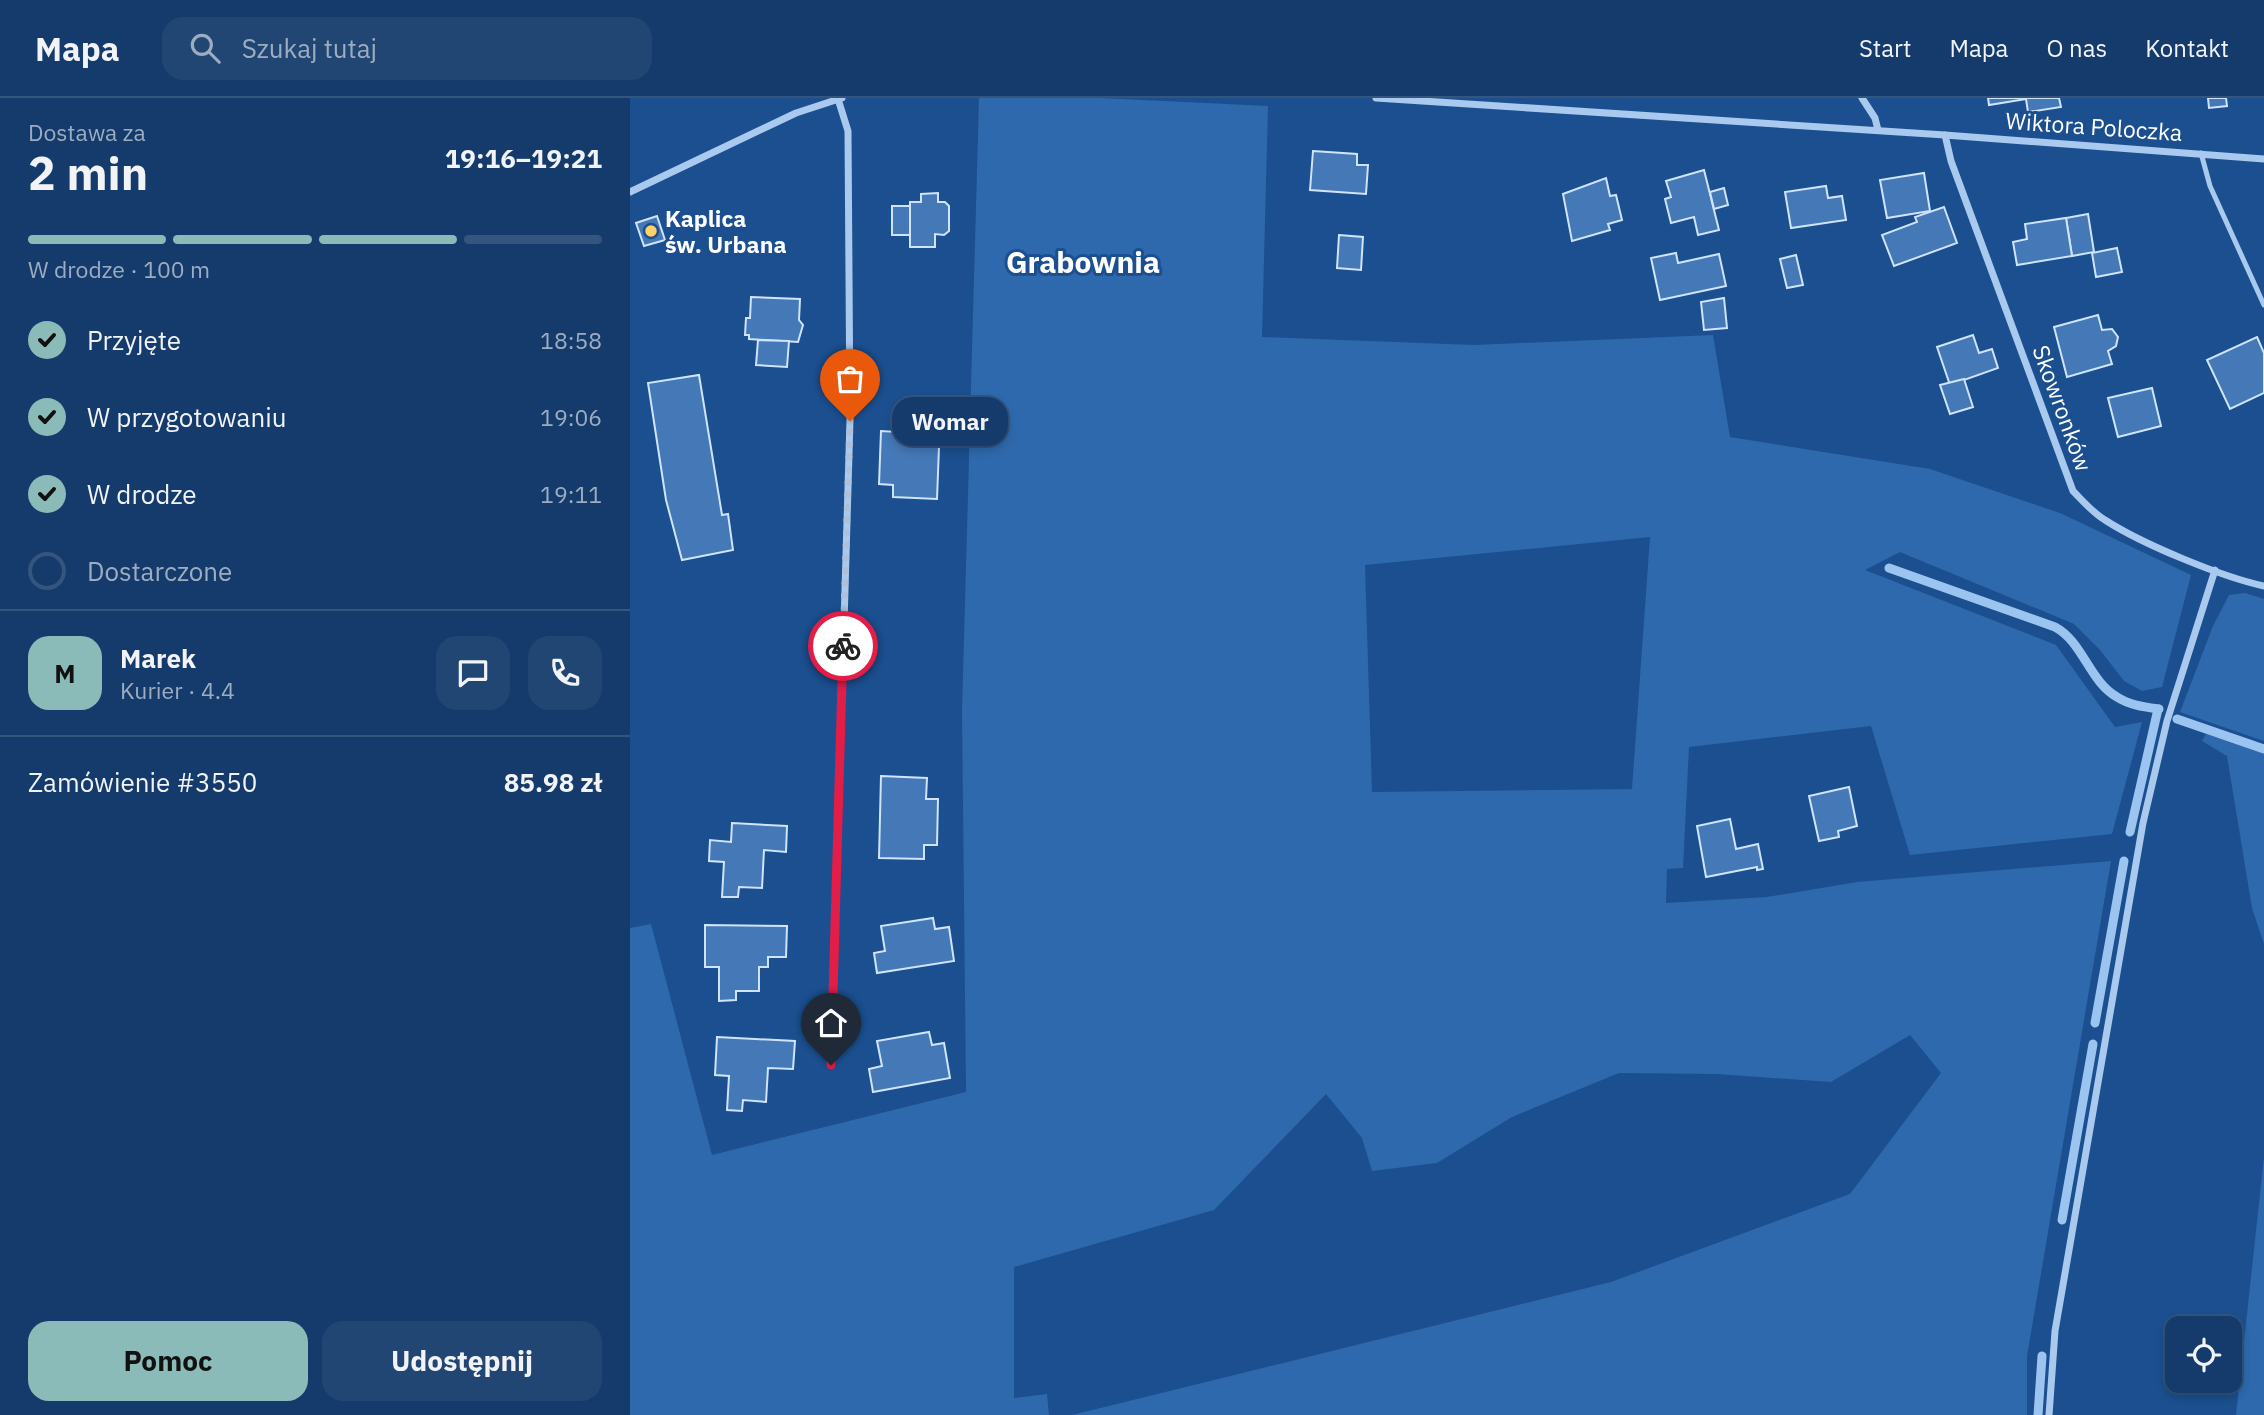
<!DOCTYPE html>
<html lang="pl">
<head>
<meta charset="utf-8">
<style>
  body { margin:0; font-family:"IBM Plex Sans",sans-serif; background:#214673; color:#f1f3f6; height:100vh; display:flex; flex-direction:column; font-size:26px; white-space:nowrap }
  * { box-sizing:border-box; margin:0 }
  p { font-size:23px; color:#9dadc1 }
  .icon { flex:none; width:38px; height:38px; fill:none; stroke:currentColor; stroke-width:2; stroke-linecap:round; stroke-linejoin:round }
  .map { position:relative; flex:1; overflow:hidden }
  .panel { display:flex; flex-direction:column; background:#143b6b; width:630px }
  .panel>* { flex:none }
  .controls { position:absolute; left:1535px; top:1218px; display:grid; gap:14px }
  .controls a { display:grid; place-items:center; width:77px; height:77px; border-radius:14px; background:#143b6b; box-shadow:0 4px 10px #0003,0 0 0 2px #33557e; font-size:35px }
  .pin { position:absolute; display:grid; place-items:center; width:60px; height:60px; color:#fff; margin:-72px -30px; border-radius:50% 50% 50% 0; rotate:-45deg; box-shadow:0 0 7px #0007 }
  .pin .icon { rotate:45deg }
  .courier { position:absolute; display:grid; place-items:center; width:70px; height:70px; margin:-35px; border:5px solid #e11d48; border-radius:50%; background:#fff; color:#222; box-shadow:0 2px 9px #0007 }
  .bubble { position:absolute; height:49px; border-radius:21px; background:#143b6b; box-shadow:0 4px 10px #0003,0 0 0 2px #33557e; font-size:23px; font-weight:800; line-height:49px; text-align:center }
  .head em { font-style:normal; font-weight:800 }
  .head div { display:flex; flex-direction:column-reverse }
  .head { display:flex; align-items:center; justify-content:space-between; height:119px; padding:0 28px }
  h1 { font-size:46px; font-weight:800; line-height:52px }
  .bar { display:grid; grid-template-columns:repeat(4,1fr); gap:10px 7px; align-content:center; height:84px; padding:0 28px }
  .bar i { height:9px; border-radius:5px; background:#33557e }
  .bar .active { background:#8bbbb9 }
  .bar p { grid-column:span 4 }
  .line { display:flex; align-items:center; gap:18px; padding:0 28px; border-top:2px solid #33557e }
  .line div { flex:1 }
  .round { display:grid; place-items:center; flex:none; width:74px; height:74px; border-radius:21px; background:#214673 }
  ol { padding:0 28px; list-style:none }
  li { display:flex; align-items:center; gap:21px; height:77px }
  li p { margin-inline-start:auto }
  li .icon { padding:7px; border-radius:50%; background:#8bbbb9; color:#111; stroke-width:4 }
  li:last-child { color:#9dadc1 }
  li i { width:38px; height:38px; border:4px solid #33557e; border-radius:50% }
  .primary-button { display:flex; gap:14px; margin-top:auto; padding:14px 28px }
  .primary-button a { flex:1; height:80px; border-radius:21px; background:#8bbbb9; color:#111; font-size:28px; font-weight:800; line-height:80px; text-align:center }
  .primary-button a+a { background:#214673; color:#f1f3f6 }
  header { display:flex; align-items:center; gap:42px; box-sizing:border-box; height:98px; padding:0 35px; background:#143b6b; border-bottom:2px solid #33557e }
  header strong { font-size:33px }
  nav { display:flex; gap:38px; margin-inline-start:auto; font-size:24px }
  .search { width:490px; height:63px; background:#214673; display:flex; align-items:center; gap:18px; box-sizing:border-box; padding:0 24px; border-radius:21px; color:#9dadc1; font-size:26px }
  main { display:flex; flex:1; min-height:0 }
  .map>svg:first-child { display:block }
  .green { fill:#2e69ad; fill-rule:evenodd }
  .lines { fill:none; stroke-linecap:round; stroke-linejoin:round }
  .stream { stroke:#9cc4f0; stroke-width:9 }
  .building { fill:#4478b7; stroke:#cfe3fa; stroke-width:2 }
  .lane { stroke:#a9c9ee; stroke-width:5 }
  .street { stroke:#a9c9ee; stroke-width:7 }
  .done { stroke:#afc1d8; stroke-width:7; stroke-dasharray:0 12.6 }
  .route { stroke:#e11d48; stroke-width:9 }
  .poi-dot { fill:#ffd166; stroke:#1b4f8f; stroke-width:2.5 }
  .labels { text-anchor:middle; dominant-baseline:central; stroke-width:6; stroke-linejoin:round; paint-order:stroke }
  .street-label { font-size:23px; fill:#fff; stroke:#1b4f8f }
  .poi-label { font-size:23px; font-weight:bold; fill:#fff; stroke:#1b4f8f; text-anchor:start }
  .district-label { font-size:30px; font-weight:bold; fill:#fff; stroke:#1b4f8f }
</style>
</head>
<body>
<header>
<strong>Mapa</strong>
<div class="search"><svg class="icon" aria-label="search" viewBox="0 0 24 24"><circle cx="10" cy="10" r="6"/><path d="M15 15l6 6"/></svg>Szukaj tutaj</div>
<nav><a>Start</a><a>Mapa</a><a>O nas</a><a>Kontakt</a></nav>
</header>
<main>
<section class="panel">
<div class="head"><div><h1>2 min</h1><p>Dostawa za</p></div><em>19:16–19:21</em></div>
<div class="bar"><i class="active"></i><i class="active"></i><i class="active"></i><i></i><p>W drodze · 100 m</p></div>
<ol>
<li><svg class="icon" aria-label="check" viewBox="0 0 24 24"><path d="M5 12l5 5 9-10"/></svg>Przyjęte<p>18:58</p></li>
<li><svg class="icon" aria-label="check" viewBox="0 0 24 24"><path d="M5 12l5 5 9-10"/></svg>W przygotowaniu<p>19:06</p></li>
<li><svg class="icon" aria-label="check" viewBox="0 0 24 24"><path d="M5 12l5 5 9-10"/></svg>W drodze<p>19:11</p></li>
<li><i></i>Dostarczone</li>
</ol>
<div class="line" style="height:126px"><b class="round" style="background:#8bbbb9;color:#111">M</b><div><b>Marek</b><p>Kurier · 4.4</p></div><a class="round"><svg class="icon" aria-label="chat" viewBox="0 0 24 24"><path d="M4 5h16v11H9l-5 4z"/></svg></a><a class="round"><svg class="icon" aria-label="phone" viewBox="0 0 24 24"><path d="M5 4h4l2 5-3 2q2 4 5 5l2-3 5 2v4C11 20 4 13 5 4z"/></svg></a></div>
<div class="line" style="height:91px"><div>Zamówienie #3550</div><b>85.98 zł</b></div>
<div class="primary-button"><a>Pomoc</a><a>Udostępnij</a></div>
</section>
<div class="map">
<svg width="1634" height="1317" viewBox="0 0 1634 1317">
  <rect width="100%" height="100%" fill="#1b4f8f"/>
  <g class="green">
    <path d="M349 0H471L638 8 632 239 844 247 1083 237 1100 339 1300 371 1430 415 1561 477 1532 589 1512 593 1494 583 1470 552 1444 526 1270 454 1235 472 1426 547 1485 629 1512 624 1482 736 1280 757 1241 628 1059 649 1053 770 1037 771 1036 805 1137 799 1227 784 1481 763 1397 1258V1317H442L981 1184 1220 1096 1311 975 1280 937 1201 984 1086 976 989 975 882 1019 807 1065 742 1073 732 1040 696 996 584 1112 384 1169V1300L417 1296 419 1317H0V830L21 826 82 1057 336 994 332 613ZM1020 439 1002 691 742 694 735 467Z"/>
    <polygon points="1615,495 1634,501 1634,643 1550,614 1583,528 1599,497"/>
    <polygon points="1576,636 1634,653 1634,846 1622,810 1597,658 1572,643"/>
    <polygon points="1634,1059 1634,1317 1606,1317"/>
  </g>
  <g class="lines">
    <g class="stream">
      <path d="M1259 470 1425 529C1453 544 1459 583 1487 599 1499 607 1515 609 1529 611"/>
      <polyline points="1547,621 1634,651"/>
      <polyline points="1500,734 1528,611"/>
      <polyline points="1465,925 1494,763"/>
      <polyline points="1432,1122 1463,946"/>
      <polyline points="1408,1317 1412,1258"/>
    </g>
  </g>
  <g class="building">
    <polygon points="1358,0 1429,0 1431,9 1398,14 1396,1 1359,7"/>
    <polygon points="1578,0 1596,0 1597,8 1579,10"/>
    <polygon points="683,53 727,56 727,67 738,67 736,96 680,92"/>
    <polygon points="1074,72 1089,132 1068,137 1064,119 1041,125 1035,101 1041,99 1036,83"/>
    <polygon points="1294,75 1300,113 1257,120 1250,82"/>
    <polygon points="976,80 980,98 986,97 992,122 978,126 980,132 942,143 933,96"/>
    <polygon points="1196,88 1198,100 1212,98 1216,122 1161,130 1155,94"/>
    <polygon points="1094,90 1098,107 1084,111 1080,94"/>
    <polygon points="308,95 308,104 315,104 319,108 319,133 314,137 305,136 305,149 280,149 280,104 291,104 291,96"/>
    <rect x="262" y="108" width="18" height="29"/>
    <polygon points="1314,109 1327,145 1264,168 1252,137 1287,124 1285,119"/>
    <polygon points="1458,116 1464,154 1442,158 1436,120"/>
    <polygon points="27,118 35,142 14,148 6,125"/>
    <polygon points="1436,120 1442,158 1387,167 1383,144 1397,141 1395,126"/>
    <polygon points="709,137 733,139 731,172 707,170"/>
    <polygon points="1487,150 1492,174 1466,179 1462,155"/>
    <polygon points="1046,155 1048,165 1089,156 1096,188 1030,202 1021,160"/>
    <polygon points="1166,157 1173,187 1157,190 1150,161"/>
    <polygon points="121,199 170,201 169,222 173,227 168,244 119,241 119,237 115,237 116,220 120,220"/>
    <polygon points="1094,200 1097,230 1074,232 1071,204"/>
    <polygon points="1468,217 1472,232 1482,231 1488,239 1486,248 1478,253 1482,266 1437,279 1424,229"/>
    <polygon points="1343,237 1349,255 1362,251 1368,270 1320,287 1307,249"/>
    <polygon points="1627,239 1634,255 1634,295 1600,311 1577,262"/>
    <polygon points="128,242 159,243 157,269 126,267"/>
    <polygon points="69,277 92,417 98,416 103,452 52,462 36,402 18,285"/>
    <polygon points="1334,281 1343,309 1320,316 1310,287"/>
    <polygon points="1522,290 1531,328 1488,339 1478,300"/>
    <polygon points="268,322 310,323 307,401 263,399 263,387 249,386 251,333 268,334"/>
    <polygon points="251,678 297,680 296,701 308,701 307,747 294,747 294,761 249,760"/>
    <polygon points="1219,689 1227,728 1208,733 1209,739 1189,743 1179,698"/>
    <polygon points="1100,721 1106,751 1128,746 1133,771 1127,772 1127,769 1076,779 1067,728"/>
    <polygon points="102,725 157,728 156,754 134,752 132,790 109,789 108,799 92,799 94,764 79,763 80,742 101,744"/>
    <polygon points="303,820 305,831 319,829 324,863 247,875 244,855 255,853 251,828"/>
    <polygon points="75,827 157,828 156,859 138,859 138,869 129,869 129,893 106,893 106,902 89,903 89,869 75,869"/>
    <polygon points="299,934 302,947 314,945 320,980 243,994 239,971 252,968 247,943"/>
    <polygon points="87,939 165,943 163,971 138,970 136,1004 113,1002 112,1013 97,1012 99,978 85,977"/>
  </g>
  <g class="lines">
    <polyline class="lane" points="1571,55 1580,88 1634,207"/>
    <g class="street">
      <polyline points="746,0 1315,37 1634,61"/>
      <polyline points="1232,0 1245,20 1248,32"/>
      <path d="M1315 37 1321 63 1443 393C1453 403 1463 415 1475 422 1512 446 1592 479 1634 488"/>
      <polyline points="0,94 166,15 212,0"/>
      <polyline points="201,967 220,322 218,33 208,1"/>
      <polyline points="1419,1317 1425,1233 1513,725 1537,623 1585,472"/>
    </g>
  </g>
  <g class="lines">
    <polyline class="done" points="213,548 220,323"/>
    <polyline class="route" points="201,967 213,548"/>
  </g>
  <circle class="poi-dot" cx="21" cy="133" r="7"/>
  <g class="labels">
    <g class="street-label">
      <text transform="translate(1464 28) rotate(4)">Wiktora Poloczka</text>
      <text transform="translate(1433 310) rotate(70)">Skowronków</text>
    </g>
    <g class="poi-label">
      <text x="35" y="120">Kaplica<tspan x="35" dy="26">św. Urbana</tspan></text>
    </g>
    <g class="district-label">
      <text x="453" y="163">Grabownia</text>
    </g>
  </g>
</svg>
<div class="controls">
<a><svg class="icon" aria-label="locate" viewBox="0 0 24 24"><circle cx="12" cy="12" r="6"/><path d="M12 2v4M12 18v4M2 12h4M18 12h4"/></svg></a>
</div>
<div class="pin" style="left:220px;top:323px;background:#ea580c"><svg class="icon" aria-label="bag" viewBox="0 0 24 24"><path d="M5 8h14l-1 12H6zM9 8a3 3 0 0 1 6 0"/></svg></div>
<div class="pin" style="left:201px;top:967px;background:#1f2937"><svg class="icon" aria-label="home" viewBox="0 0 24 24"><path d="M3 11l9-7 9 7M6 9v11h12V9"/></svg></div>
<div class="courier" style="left:213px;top:548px"><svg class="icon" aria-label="bike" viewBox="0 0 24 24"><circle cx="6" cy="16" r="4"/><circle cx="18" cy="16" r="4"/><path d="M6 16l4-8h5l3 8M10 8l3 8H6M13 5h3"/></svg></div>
<div class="bubble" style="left:262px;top:299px;width:116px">Womar</div>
</div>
</main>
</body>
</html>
